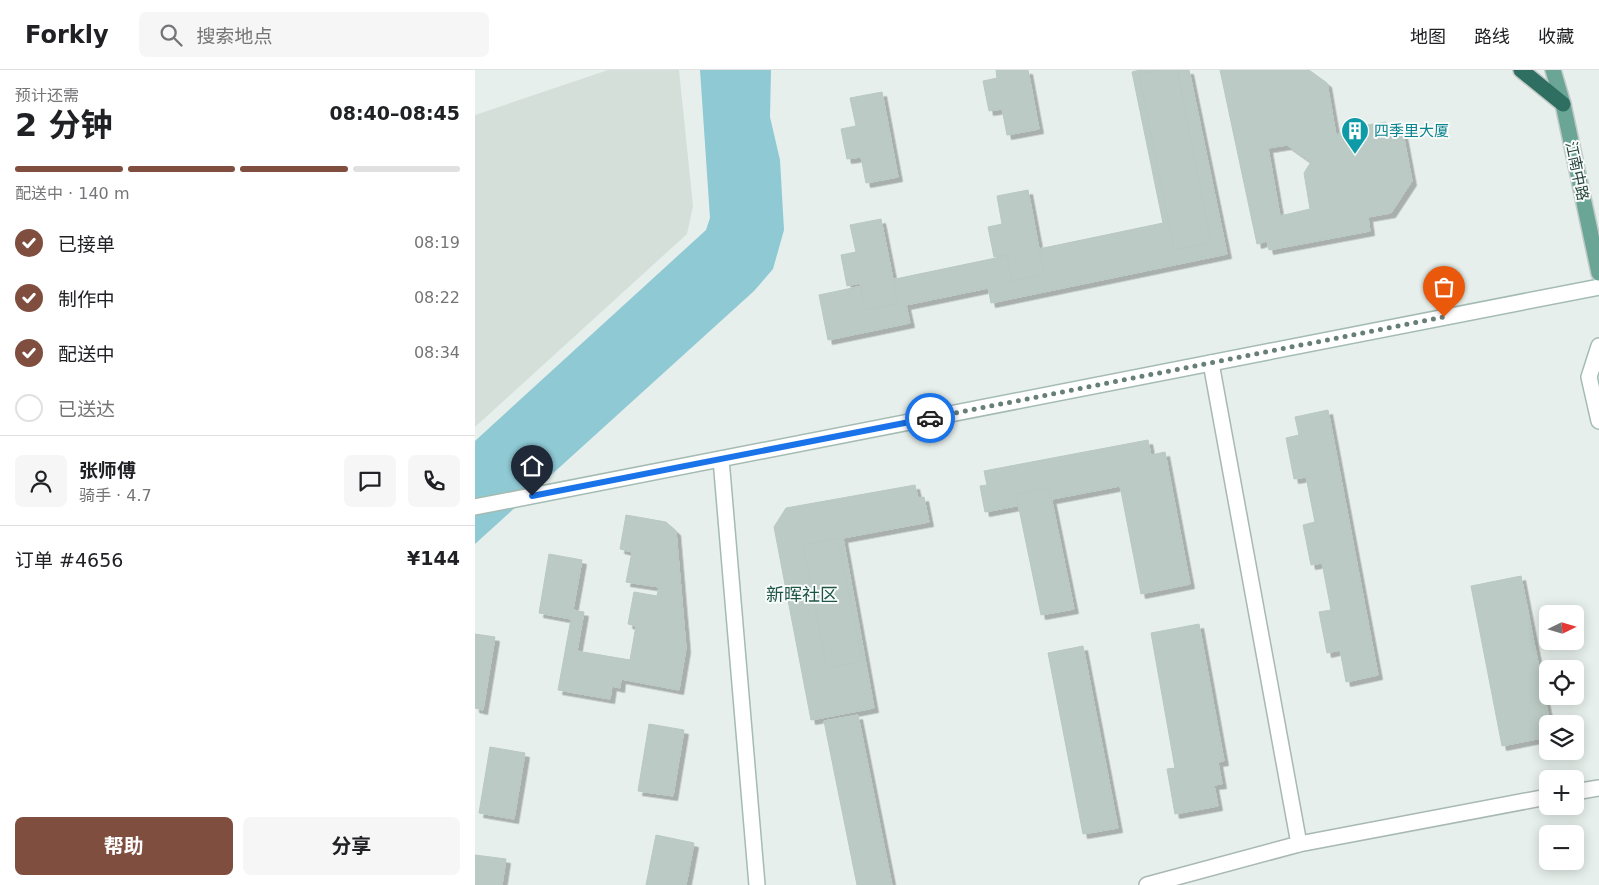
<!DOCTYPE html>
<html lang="zh">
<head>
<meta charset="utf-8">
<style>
  body { margin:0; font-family:"DejaVu Sans","Noto Sans SC",sans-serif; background:#f6f6f6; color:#202124; height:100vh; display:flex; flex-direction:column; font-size:19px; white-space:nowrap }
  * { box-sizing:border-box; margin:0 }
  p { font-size:16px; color:#757577 }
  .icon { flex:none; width:28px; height:28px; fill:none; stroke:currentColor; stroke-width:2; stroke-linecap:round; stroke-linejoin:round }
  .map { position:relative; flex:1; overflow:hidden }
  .side { display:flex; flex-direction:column; background:#fff; width:475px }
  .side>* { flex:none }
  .needle { width:32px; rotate:85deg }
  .controls { position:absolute; left:1064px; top:535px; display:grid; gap:10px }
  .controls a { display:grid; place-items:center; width:45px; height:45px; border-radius:8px; background:#fff; box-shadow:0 2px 12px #0003; font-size:25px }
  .pin { position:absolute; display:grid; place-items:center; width:42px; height:42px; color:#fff; margin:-51px -21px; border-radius:50% 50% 50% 0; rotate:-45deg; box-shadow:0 0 5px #0007 }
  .pin .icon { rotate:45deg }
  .courier { position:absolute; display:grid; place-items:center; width:50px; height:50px; margin:-25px; border:4px solid #1a73e8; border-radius:50%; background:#fff; color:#222; box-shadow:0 1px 6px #0007 }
  .head em { font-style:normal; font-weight:700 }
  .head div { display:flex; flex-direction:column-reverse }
  .head { display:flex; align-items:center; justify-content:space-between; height:85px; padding:0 15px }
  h1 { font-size:32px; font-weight:700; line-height:38px }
  .bar { display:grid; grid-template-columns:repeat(4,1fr); gap:8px 5px; align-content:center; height:60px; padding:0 15px }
  .bar i { height:6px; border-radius:4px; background:#e0e0e0 }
  .bar .selected { background:#7f4e3f }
  .bar p { grid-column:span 4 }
  .line { display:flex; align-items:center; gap:12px; padding:0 15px; border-top:1px solid #e0e0e0 }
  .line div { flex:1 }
  .round { display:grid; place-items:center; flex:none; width:52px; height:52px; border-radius:8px; background:#f6f6f6 }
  ol { padding:0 15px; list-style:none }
  li { display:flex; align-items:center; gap:15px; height:55px }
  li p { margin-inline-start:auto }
  li .icon { padding:5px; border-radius:50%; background:#7f4e3f; color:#fff; stroke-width:4 }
  li:last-child { color:#757577 }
  li i { width:28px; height:28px; border:2px solid #e0e0e0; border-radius:50% }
  .button { display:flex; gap:10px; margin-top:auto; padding:10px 15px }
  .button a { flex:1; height:58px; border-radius:8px; background:#7f4e3f; color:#fff; font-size:20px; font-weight:700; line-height:58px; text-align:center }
  .button a+a { background:#f6f6f6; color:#202124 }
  header { display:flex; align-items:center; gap:30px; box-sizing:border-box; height:70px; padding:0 25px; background:#fff; border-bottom:1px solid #e0e0e0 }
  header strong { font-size:24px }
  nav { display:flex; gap:28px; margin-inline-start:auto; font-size:18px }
  .search { width:350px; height:45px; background:#f6f6f6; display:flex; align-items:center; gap:12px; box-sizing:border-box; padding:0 18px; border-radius:8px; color:#757577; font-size:19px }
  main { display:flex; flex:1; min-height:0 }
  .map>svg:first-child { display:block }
  .built { fill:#d4dfda }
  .water { fill:#8ec9d4 }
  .building { fill:#bbcac4; stroke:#b8c9c2; fill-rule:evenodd; filter:url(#shadow) }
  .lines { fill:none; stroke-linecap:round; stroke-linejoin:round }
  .street-casing { stroke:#a8b8b2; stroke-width:18 }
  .secondary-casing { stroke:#a4bbb3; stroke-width:18 }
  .primary-casing { stroke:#c2cac8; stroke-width:18 }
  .highway-casing { stroke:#c2cac8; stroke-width:18 }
  .street { stroke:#fff; stroke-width:15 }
  .secondary { stroke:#fff; stroke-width:15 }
  .primary { stroke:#6aa596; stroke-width:15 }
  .highway { stroke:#2f6f62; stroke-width:15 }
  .done { stroke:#687f78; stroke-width:5; stroke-dasharray:0 9 }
  .route { stroke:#1a73e8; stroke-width:6 }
  .labels { text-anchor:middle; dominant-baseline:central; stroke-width:4; stroke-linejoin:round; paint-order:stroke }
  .culture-label { font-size:15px; fill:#0d838f; stroke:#f7fbf9; text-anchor:start }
  .street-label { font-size:15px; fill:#24423a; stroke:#f7fbf9 }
  .quarter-label { font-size:18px; fill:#1f5548; stroke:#f7fbf9 }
</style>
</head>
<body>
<header>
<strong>Forkly</strong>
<div class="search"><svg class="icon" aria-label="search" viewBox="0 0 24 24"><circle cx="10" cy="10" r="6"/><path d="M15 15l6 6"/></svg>搜索地点</div>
<nav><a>地图</a><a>路线</a><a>收藏</a></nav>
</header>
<main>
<section class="side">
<div class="head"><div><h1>2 分钟</h1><p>预计还需</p></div><em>08:40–08:45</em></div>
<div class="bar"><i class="selected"></i><i class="selected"></i><i class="selected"></i><i></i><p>配送中 · 140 m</p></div>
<ol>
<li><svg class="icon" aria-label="check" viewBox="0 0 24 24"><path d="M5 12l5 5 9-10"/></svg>已接单<p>08:19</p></li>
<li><svg class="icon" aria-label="check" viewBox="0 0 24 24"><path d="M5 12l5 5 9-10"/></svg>制作中<p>08:22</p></li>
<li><svg class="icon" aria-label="check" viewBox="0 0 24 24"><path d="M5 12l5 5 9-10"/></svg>配送中<p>08:34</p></li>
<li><i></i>已送达</li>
</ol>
<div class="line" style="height:90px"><a class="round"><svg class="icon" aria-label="person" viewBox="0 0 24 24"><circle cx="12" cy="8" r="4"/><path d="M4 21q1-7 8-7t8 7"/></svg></a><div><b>张师傅</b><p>骑手 · 4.7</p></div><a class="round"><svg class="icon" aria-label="chat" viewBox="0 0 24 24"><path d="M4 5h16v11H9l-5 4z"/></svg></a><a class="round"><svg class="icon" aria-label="phone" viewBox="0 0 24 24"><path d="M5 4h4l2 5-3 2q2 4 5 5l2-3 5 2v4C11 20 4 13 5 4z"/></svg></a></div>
<div class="line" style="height:65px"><div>订单 #4656</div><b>¥144</b></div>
<div class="button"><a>帮助</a><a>分享</a></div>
</section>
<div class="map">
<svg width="1124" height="815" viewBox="0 0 1124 815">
  <defs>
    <filter id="shadow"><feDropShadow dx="4.5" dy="4.5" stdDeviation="0" flood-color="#0004"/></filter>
  </defs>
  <rect width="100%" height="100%" fill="#e6efeb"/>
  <polygon class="built" points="133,0 204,0 218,136 212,164 0,357 0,45"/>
  <polygon class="water" points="225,0 296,0 295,47 305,90 309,160 298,199 279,221 0,474 0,371 231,160 235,148"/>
  <g class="building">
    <polygon points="521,0 553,0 564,59 532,65 527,39 514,41 508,11 522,8"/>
    <polygon points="665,0 714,0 752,184 516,233 513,218 431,235 435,253 353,270 344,225 688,153 657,2"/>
    <polygon points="684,0 702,0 736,173 699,180 664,4"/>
    <path d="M745 0H834L852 13 861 65 869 63 868 59 911 52 913 60 927 58 937 111 916 143 893 147 895 161 794 180 792 171 782 174ZM812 75 836 92 829 103 835 139 805 146 793 78Z"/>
    <polygon points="407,22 423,107 391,113 386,87 372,89 366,59 381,56 375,28"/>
    <polygon points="553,120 569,205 537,211 532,185 519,187 513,157 527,154 522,126"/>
    <polygon points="406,149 423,234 390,240 385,213 372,216 366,185 381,182 375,155"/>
    <polygon points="853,340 903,605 871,612 865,580 852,583 844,542 856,540 847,493 836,495 828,455 840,452 831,407 819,409 811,368 824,365 820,347"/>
    <polygon points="673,370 676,385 690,382 715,514 666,524 645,416 510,442 505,416 512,415 509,401"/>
    <polygon points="440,415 443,428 449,427 454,452 368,468 399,638 336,650 299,457 311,438"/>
    <polygon points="574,417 599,539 566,545 541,424"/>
    <polygon points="151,445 191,452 201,461 211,578 204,620 146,609 145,618 137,616 135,629 83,620 96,549 64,543 74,484 107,490 98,540 109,542 102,581 155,590 161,556 153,554 159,522 182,526 184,517 151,512 157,482 145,479"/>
    <polygon points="363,468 387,591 352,598 328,475"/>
    <polygon points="1046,506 1075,654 1072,654 1072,667 1027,676 996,516"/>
    <polygon points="724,554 749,691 743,692 747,714 739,715 743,736 700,744 692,699 700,698 676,563"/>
    <polygon points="0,564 20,567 8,640 0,638"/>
    <polygon points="608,576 643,758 608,764 573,583"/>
    <polygon points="383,645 417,815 382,815 349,651"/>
    <polygon points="174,654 209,660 198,726 163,721"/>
    <polygon points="15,677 50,683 39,749 4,743"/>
    <polygon points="181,765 219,773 211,815 171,815"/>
    <polygon points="0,785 31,789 27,815 0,815"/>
  </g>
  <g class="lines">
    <defs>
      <g id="street">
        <polyline points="736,293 824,774"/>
        <polyline points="1100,722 1124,718"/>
        <polyline points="672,815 824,774 1072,727"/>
      </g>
      <g id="secondary">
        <polyline points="1124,276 1114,307 1124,351"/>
        <polyline points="246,389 282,815"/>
        <polyline points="0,437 1124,217"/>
      </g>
      <polyline id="primary" points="1078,0 1088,34 1124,203"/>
      <polyline id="highway" points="1046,0 1088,34"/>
    </defs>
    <use href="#street" class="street-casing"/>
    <use href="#secondary" class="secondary-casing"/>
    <use href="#primary" class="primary-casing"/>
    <use href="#highway" class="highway-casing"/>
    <use href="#street" class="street"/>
    <use href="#secondary" class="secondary"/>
    <use href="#primary" class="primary"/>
    <use href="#highway" class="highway"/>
  </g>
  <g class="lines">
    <polyline class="done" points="455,348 969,247"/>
    <polyline class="route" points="57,426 455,348"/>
  </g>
  <defs>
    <symbol id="building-pin" viewBox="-11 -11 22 30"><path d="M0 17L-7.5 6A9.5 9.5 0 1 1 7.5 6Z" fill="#0f9aa8" stroke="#f7fbf9"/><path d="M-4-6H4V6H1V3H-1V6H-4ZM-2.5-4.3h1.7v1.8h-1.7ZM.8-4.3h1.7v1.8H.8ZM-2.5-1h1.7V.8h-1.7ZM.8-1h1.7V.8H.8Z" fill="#fff"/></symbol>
  </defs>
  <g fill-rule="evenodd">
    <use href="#building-pin" x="864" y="45" width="32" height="43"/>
  </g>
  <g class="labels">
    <g class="culture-label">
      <text x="899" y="61">四季里大厦</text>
    </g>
    <g class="street-label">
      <text transform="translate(1102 101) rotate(78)">江南中路</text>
    </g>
    <g class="quarter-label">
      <text x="327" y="524">新晖社区</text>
    </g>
  </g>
</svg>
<div class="controls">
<a><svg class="needle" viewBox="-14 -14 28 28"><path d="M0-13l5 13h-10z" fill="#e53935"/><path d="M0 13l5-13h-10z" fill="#757577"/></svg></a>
<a><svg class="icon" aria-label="locate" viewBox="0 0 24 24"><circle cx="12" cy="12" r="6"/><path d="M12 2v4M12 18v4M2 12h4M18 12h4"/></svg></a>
<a><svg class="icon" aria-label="layers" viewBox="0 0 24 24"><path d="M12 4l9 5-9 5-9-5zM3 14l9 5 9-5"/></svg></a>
<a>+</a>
<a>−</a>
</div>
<div class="pin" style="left:969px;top:247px;background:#ea580c"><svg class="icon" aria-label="bag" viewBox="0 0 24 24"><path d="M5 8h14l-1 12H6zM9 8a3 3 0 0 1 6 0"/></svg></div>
<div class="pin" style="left:57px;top:426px;background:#1f2937"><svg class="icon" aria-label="home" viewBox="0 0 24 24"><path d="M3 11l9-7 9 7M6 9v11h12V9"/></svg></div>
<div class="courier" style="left:455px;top:348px"><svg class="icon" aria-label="car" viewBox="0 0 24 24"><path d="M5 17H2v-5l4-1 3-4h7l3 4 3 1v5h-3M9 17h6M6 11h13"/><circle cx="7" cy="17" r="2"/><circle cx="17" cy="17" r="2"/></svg></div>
</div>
</main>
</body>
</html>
